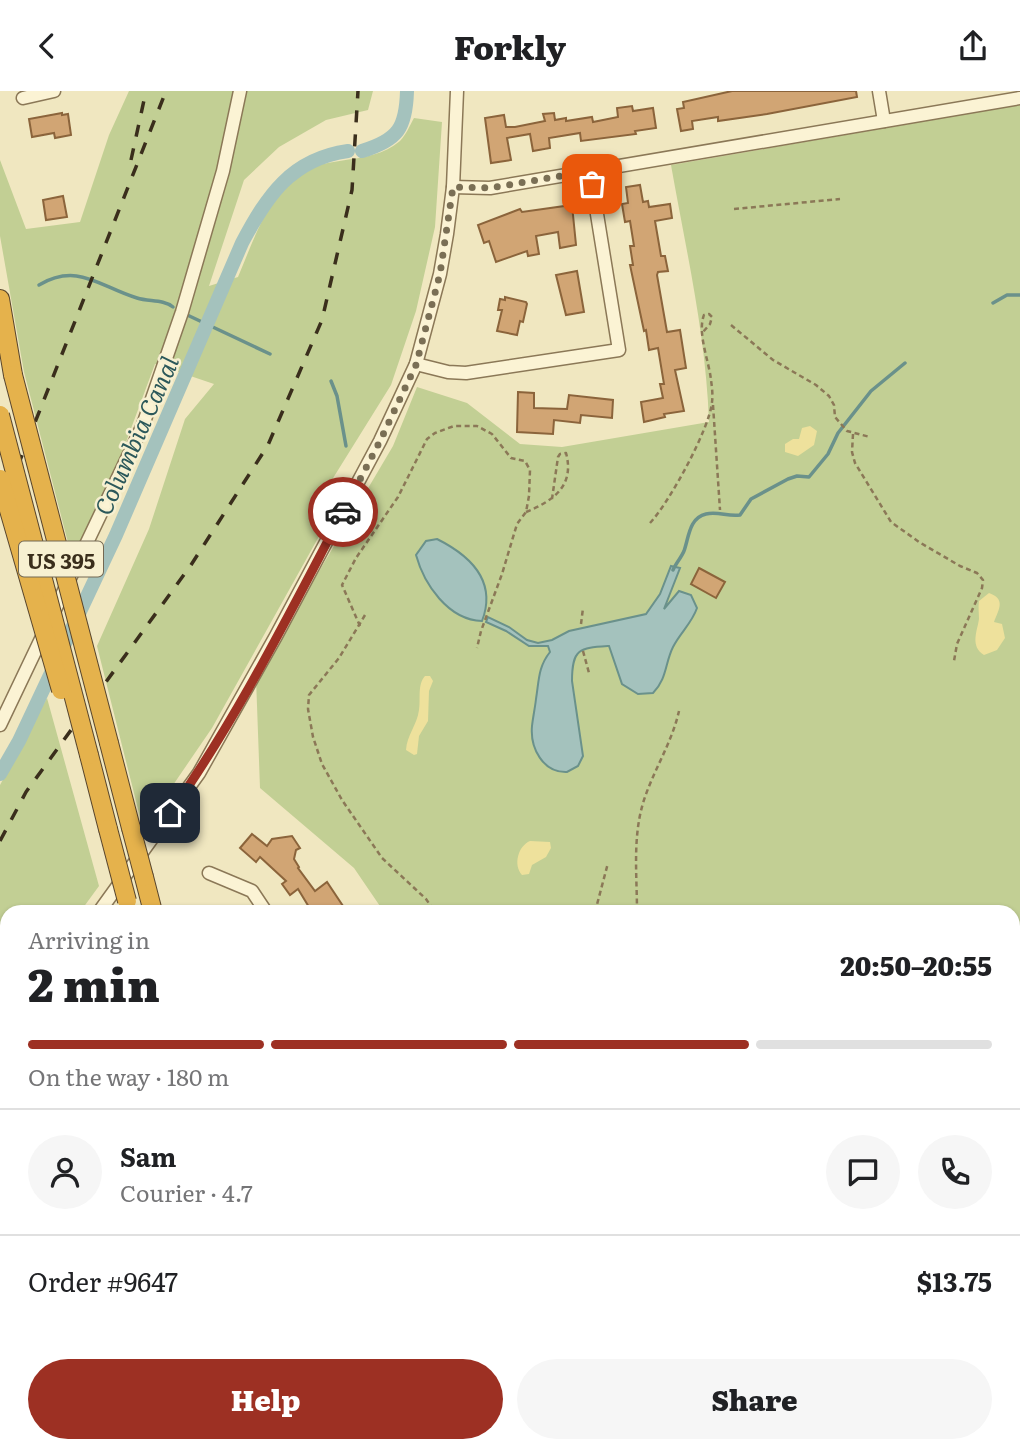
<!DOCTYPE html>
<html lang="en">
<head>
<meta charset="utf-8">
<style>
  body { margin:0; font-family:Literata,serif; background:#f6f6f6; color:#202124; height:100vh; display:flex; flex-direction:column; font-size:26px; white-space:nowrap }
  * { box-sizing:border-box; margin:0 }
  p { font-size:23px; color:#757577 }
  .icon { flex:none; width:38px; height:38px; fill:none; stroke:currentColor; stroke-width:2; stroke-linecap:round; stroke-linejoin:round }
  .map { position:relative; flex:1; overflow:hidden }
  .drawer { position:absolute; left:0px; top:814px; width:1020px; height:548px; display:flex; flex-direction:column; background:#fff; border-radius:21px 21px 0 0; box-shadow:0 2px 5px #0004 }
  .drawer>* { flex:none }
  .pin { position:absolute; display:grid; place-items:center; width:60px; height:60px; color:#fff; margin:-30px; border-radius:14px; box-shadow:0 4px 10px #0006 }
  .courier { position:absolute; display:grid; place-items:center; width:70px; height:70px; margin:-35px; border:5px solid #9d3023; border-radius:50%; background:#fff; color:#222; box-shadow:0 2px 9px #0007 }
  .headline em { font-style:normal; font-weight:800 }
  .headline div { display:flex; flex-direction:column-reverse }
  .headline { display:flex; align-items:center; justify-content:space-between; height:119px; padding:0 28px }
  h1 { font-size:46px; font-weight:800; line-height:52px }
  .bar { display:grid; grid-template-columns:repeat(4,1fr); gap:10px 7px; align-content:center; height:84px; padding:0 28px }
  .bar i { height:9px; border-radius:5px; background:#e0e0e0 }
  .bar .selected { background:#9d3023 }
  .bar p { grid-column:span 4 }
  .line { display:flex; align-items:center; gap:18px; padding:0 28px; border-top:2px solid #e0e0e0 }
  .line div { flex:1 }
  .round { display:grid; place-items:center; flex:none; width:74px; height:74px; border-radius:37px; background:#f6f6f6 }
  .primary-button { display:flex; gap:14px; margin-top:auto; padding:14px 28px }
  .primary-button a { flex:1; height:80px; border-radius:42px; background:#9d3023; color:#fff; font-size:28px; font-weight:800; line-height:80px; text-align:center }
  .primary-button a+a { background:#f6f6f6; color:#202124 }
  header { display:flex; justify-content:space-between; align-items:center; height:91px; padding:0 28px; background:#fff; font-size:32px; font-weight:800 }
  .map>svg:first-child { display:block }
  .green { fill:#c2cf94 }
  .sand { fill:#eee19c }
  .water { fill:#a4c2bd; stroke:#6a918b; stroke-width:2 }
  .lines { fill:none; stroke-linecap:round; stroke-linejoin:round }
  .stream { stroke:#6a918b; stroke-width:3.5 }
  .canal { stroke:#a4c2bd; stroke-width:14 }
  .building { fill:#d1a574; stroke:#8b643b; stroke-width:2 }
  .minor-casing { stroke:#8b7857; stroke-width:15 }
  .highway-casing { stroke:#58452c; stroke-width:20 }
  .path { stroke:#8b7857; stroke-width:2.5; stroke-dasharray:5 3.5; stroke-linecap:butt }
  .minor { stroke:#fbf3d4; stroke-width:12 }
  .highway { stroke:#e5b24c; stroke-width:18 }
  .rail { stroke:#3a2e1c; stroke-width:3.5; stroke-dasharray:12 12; stroke-linecap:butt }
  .highway-bridge-casing { stroke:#58452c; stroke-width:20; stroke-linecap:butt }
  .highway-bridge { stroke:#e5b24c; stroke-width:18 }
  .done { stroke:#7a6f55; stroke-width:7; stroke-dasharray:0 12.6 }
  .route { stroke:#9d3023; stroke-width:9 }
  .labels { text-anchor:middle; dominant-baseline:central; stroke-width:5; stroke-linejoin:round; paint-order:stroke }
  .shield { fill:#f7f0d1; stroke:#736852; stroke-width:2 }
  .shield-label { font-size:21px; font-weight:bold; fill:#3a2e1c }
  .water-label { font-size:24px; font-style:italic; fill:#2b585a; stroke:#f7f0d1 }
</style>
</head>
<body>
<header><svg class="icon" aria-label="back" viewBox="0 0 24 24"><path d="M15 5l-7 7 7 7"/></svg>Forkly<svg class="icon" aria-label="share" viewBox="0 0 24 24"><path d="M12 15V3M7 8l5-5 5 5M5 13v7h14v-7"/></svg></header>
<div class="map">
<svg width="1020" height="1360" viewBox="0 0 1020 1360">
  <rect width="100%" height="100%" fill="#f0e7c0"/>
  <g class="green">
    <path d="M129 0H373L368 19 326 29 279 56 244 89 209 195 238 186C252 153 264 116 289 90 319 61 369 77 400 50 406 44 410 34 414 27L442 31 435 136 416 220 391 294 325 400 327 431 212 637 143 738 97 555 149 438 185 328 214 293 155 273 103 413 73 471 24 281 0 145V69L26 138 80 131 109 44Z"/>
    <path d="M1020 14V1156L1013 1153V821H384L354 777 260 697 256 587 393 355 417 296 467 312 520 353 562 356 709 331C706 244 686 159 671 74Z"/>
    <polygon points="47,607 99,795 80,821 7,821 7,954 0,975 0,694"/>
    <polygon points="580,1355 727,1354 742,1360 578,1360"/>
  </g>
  <g class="sand">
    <polygon points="810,335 817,340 814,354 798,365 785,361 785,353 793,348 799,348 802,337"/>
    <path d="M989 502C1006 508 999 518 994 531L1002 533 1005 547 997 559 984 564C970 555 977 541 979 528 979 522 978 517 979 510Z"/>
    <path d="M425 585H430L433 590 429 600 428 630 419 645 417 663 414 664 406 659C407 644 417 634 419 619 421 608 417 594 425 585Z"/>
    <path d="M530 750 550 751 551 757 546 766 532 774 529 783 522 784C513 774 518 755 530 750Z"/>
  </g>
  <g class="water">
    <path d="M437 448C471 465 497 491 482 530 448 529 424 493 416 464L426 450Z"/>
    <path d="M671 475 680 477 664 518 679 500 691 504 697 517C692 532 680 542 673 556 665 572 667 588 653 602L638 603 622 593 609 555C580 557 572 557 572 590L583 665 578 675 567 681C543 682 530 657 532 635 533 626 535 617 536 608 539 590 538 576 550 561L548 555H529L506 540 486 531 488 526 509 536 527 549 538 552 552 549 569 540 646 523 660 503Z"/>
  </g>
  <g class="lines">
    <g class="stream">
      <path d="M39 194C78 171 100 196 137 207 149 211 163 208 173 216"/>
      <polyline points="993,212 1007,204 1020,204"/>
      <polyline points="183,222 270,263"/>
      <polyline points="331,290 337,305 346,355"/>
      <path d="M673 479C676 472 681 467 684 460 689 446 689 427 706 423 718 420 728 426 740 424L751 408 788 388 797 385 809 386 828 363 838 342 871 300 905 272"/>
    </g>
    <g class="canal">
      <path d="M362 60C398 49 406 37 407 0"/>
      <path d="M0 683 19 650 116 444 242 152C267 105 291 68 348 60"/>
    </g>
  </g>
  <g class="building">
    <polygon points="732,0 856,0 857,6 767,23 718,30 718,26 692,30 693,38 681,40 677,18 684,17 683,11"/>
    <polygon points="632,15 633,20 653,17 656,37 635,40 636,43 581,50 580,42 549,47 550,57 533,60 530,43 507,47 511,69 491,72 485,27 504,24 506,36 515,36 545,30 543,23 554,22 555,29 566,27 566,30 592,26 593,31 618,26 617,17"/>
    <polygon points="62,22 62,24 68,23 71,44 55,47 54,42 32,46 29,28"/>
    <polygon points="640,94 643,111 648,110 649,116 670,113 672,127 655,130 661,165 665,165 668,180 658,181 657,184 667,241 680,239 686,277 675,279 684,320 664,323 665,326 644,331 641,311 663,307 660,293 664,293 658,257 649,259 646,239 644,240 630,174 633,174 630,155 634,155 630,130 625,131 622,113 628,112 626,96"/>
    <polygon points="63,105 67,126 46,129 43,109"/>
    <polygon points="572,114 576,154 560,157 558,141 536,145 539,163 528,165 527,160 496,171 489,150 484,152 478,134 520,118 522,121"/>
    <polygon points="577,180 584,221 566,224 556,184"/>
    <polygon points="505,206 526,211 527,213 523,231 520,230 517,244 497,240 502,219 498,219 500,208 505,209"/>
    <polygon points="518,301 534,302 534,317 567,318 569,304 613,309 612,327 581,324 580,332 554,329 553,343 517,341"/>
    <polygon points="699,477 725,491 716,507 691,493"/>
    <polygon points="252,743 267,755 272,748 292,745 300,757 296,759 294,768 299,776 298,777 315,800 327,791 347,821 312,821 298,798 290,804 282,793 286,790 260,766 256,771 240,757"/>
  </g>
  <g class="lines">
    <defs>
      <g id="minor">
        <polyline points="879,0 884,30"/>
        <polyline points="23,7 54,0"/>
        <polyline points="453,96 490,97 1020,7"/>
        <polyline points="416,273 448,281 466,282 619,259 590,80"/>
        <polyline points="0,634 143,334 182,221 223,80 240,0"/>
        <polyline points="209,782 252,800 266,821"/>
        <polyline points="99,821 199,682 276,545 380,350 416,273 440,183 447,143 453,96 457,0"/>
        <polyline points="0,1015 7,992"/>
        <polyline points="0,1063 7,1066"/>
        <polyline points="1013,1222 1020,1224"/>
        <polyline points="1013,1283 1020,1287"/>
        <polyline points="175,1354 176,1360"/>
        <polyline points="336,1354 338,1360"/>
        <polyline points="883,1354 884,1360"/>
        <polyline points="977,1354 986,1360"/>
        <polyline points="108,1360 110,1354"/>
        <polyline points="566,1360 567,1354"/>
      </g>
      <g id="highway">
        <polyline points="0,208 13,284"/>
        <polyline points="109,652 131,737"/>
        <polyline points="89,664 108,738"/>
        <polyline points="144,786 153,821"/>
        <polyline points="269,1354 270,1360"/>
        <polyline points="292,1354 294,1360"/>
      </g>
    </defs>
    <use href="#minor" class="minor-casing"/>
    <use href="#highway" class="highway-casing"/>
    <g class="path">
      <polyline points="734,118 840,108"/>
      <polyline points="731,234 773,269 816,294 829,305 834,314 835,326 847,340 870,346"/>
      <polyline points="713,314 720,419"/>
      <polyline points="853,343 852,361 855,372 891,431 919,451 960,475 977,482 983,489 982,497 957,553 954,570"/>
      <path d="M526 421C553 410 575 395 566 362L560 363 558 366 552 408"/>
      <path d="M650 432C669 412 710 337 712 311 713 304 712 296 711 289 709 270 697 242 704 224L709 223 712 226 710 233 703 241"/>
      <polyline points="365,524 339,567 309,604 308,618 313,646 322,673 342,709 382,767 426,808 435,821"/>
      <polyline points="581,533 583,517"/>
      <polyline points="360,535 342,494 356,467 398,406 427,348 435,342 454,335 477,335 492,343 511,367 525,370 530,379 529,405 526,421 517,433 502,483 481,540 477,557"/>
      <polyline points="583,560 589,582"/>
      <polyline points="595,821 608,772"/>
      <path d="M637 821C637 783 632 743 645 706 655 677 672 651 679 620"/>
    </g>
    <use href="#minor" class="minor"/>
    <use href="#highway" class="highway"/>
    <g class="rail">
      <polyline points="131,69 146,0"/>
      <polyline points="0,420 166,0"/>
      <polyline points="0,750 26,701 191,474 268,354 322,229 352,99 358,0"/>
    </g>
    <defs>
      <g id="highway-bridge">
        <polyline points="13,284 109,652"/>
        <polyline points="0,324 89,664"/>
        <polyline points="0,388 61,599"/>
        <polyline points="131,737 144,786"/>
        <polyline points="108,738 127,810"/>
      </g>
    </defs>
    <use href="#highway-bridge" class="highway-bridge-casing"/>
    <use href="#highway-bridge" class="highway-bridge"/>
  </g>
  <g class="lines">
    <polyline class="done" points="343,421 380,350 416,274 440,183 453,96 490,97 590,80 592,93"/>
    <path class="route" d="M170 722C237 628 289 523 343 421"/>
  </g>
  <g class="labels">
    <rect class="shield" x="19" y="450.5" width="84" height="35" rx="5"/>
    <g class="shield-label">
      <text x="61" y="468">US 395</text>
    </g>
    <g class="water-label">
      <text transform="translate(135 344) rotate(-66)">Columbia Canal</text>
    </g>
  </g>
</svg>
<div class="pin" style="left:592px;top:93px;background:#ea580c"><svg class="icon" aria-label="bag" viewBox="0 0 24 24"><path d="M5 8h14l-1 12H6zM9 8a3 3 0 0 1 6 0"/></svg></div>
<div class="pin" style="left:170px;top:722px;background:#1f2937"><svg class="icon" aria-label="home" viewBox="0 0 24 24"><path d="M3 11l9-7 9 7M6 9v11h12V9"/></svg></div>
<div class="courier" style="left:343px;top:421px"><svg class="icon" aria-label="car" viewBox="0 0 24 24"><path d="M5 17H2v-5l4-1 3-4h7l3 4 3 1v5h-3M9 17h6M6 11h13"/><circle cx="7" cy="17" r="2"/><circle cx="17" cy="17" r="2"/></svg></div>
<section class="drawer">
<div class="headline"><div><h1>2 min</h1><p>Arriving in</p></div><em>20:50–20:55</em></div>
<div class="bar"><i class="selected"></i><i class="selected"></i><i class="selected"></i><i></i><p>On the way · 180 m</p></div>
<div class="line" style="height:126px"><a class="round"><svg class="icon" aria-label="person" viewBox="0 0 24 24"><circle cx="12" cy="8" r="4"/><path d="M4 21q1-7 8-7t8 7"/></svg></a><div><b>Sam</b><p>Courier · 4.7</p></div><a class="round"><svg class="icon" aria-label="chat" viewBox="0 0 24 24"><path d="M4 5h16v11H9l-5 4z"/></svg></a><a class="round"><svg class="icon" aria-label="phone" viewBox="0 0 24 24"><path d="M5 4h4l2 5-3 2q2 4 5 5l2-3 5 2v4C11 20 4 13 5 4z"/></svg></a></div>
<div class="line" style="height:91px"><div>Order #9647</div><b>$13.75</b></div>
<div class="primary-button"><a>Help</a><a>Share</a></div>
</section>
</div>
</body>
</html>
